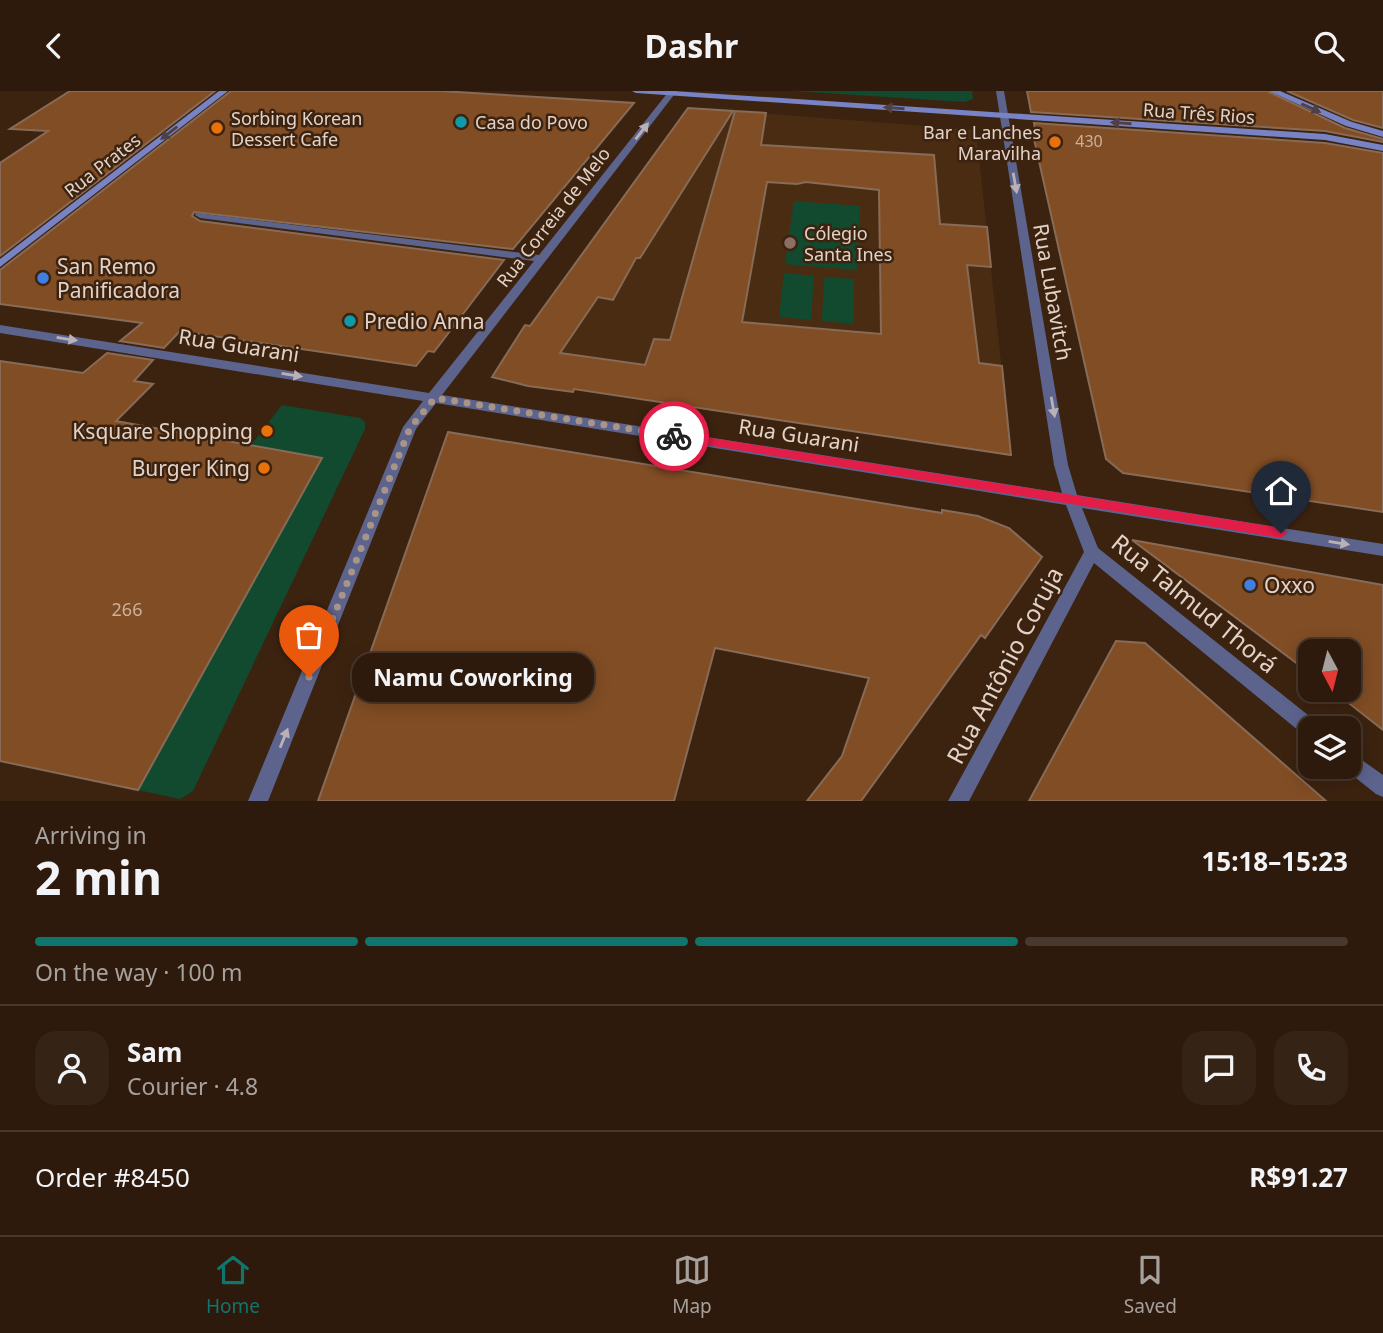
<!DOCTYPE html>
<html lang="en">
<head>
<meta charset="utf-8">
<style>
  body { margin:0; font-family:"Noto Sans",sans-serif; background:#352315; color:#f1f3f6; height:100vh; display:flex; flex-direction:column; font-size:26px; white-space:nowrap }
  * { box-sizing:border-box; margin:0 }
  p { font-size:23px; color:#a7a19d }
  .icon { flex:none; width:38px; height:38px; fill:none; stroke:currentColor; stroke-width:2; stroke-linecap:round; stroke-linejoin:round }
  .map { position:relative; height:710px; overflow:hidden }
  .details { display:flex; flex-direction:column; background:#2d1a0c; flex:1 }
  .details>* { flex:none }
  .needle { width:46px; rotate:173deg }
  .tools { position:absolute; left:1298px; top:548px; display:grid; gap:14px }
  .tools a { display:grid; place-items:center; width:63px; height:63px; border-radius:14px; background:#2d1a0c; box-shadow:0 4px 18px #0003,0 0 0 2px #48382d; font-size:35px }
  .pin { position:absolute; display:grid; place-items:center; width:60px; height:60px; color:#fff; margin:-72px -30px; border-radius:50% 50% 50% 0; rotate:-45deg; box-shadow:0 0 7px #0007 }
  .pin .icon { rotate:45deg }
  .courier { position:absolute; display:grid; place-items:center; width:70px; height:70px; margin:-35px; border:5px solid #e11d48; border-radius:50%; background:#fff; color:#222; box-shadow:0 2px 9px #0007 }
  .bubble { position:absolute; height:49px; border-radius:21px; background:#2d1a0c; box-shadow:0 4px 18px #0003,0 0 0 2px #48382d; font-size:23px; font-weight:700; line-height:49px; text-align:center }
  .head em { font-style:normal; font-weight:700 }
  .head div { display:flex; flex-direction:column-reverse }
  .head { display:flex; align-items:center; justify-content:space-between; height:119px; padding:0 35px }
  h1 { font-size:46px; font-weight:700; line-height:52px }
  .bar { display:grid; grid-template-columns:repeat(4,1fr); gap:10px 7px; align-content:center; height:84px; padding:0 35px }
  .bar i { height:9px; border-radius:5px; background:#48382d }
  .bar .active { background:#0f766e }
  .bar p { grid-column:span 4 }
  .line { display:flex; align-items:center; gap:18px; padding:0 35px; border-top:2px solid #48382d }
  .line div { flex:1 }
  .round { display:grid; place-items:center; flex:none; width:74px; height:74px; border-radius:21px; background:#352315 }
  header { display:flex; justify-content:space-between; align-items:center; height:91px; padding:0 35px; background:#2d1a0c; font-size:32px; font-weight:700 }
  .tabs { display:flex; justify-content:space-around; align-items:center; height:98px; border-top:2px solid #48382d; background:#2d1a0c; font-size:19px; color:#a7a19d }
  .tabs a { display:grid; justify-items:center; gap:4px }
  .tabs .active { color:#0f766e }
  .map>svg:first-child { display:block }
  .built { fill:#4a2c13 }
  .green { fill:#114a2f }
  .building { fill:#814d24; stroke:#886b56; stroke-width:2; fill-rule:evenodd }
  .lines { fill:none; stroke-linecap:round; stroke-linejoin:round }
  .street { fill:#5c638d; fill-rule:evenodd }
  .secondary { fill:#7883c5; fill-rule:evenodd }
  .oneway { fill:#4e4046 }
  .oneway2 { fill:#bab1b6 }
  .route { fill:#e11d48 }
  .done { stroke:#a99587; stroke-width:7; stroke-dasharray:0 12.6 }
  .culture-dot { fill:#0f9aa8; stroke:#3c2310; stroke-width:2.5 }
  .food-dot { fill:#e8710a; stroke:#3c2310; stroke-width:2.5 }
  .education-dot { fill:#8d6e63; stroke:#3c2310; stroke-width:2.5 }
  .shop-dot { fill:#3f7fe0; stroke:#3c2310; stroke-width:2.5 }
  .labels { text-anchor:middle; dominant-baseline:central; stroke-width:5; stroke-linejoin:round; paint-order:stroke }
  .far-number-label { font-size:16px; fill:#cab19e }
  .far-street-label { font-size:18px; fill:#e3d2c7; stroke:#3c2310 }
  .far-poi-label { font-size:18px; fill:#e3d2c7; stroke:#3c2310; text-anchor:start }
  .number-label { font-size:18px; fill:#cab19e }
  .poi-label { font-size:21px; fill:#e3d2c7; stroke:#3c2310; text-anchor:start }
  .street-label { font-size:21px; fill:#e3d2c7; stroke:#3c2310 }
  .near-street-label { font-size:24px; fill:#e3d2c7; stroke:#3c2310 }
</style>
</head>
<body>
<header><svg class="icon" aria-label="back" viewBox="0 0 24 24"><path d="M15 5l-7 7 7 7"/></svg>Dashr<svg class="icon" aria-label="search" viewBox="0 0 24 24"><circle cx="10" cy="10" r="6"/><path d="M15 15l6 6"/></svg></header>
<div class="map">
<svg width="1383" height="710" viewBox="0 0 1383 710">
  <rect width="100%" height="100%" fill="#3c2310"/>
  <polygon class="built" points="696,17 976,39 1010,354 1000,362 497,281 503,265 508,265 688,19"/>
  <g class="green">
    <polygon points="793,0 972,0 973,8 965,11"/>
    <polygon points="794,110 860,115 857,179 785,173"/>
    <polygon points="784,182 814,185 811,229 779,226"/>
    <polygon points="824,186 854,188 854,233 822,230"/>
    <polygon points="282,314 360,327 365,331 365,338 193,700 180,708 138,699 322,367 251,354"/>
  </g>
  <g class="building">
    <polygon points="70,0 215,0 0,165 0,72 48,40 10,38"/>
    <polygon points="231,0 441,0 634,12 513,158 194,121 192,125 200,130 504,169 434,261 428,260 416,275 180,240 164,257 120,250 142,232 0,213 0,179"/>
    <polygon points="1027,0 1267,0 1345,37 1383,48 1383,51 1325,40 1031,21"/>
    <polygon points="1287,0 1383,0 1383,37 1353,29"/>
    <path d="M688 17 733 20 640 167H636L613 209 598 206 560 262 645 274 654 248 670 249 735 20 766 22 761 54 934 64 940 133 987 136 991 176 967 174 979 272 1002 275 1011 364 574 298 573 301 528 295 492 286 525 234 530 235ZM767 91 797 93 806 91 879 99 881 243 742 231Z"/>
    <polygon points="1034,32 1325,52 1383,62 1383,421 1123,382 1106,368 1032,39 1035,39"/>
    <polygon points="107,262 153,269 134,290 153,293 116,330 322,367 138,699 0,670 0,270 83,282"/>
    <polygon points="448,341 942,422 942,419 978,425 1009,437 1042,466 985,547 981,544 861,710 807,710 842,665 869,587 715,557 674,710 318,710"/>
    <polygon points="1132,449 1383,494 1383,639 1331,598 1349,598 1349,560 1311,560 1311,583"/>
    <polygon points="1116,550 1145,552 1326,710 1029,710"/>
  </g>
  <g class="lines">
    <g class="street">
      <polygon points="669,0 677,0 442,304 1062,402 1054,374 996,0 1004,0 1068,374 1077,404 1383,453 1383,465 1082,417 1098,457 1318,632 1320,637 1311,637 1311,647 1304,644 1094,472 969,710 948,710 1084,461 1066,414 436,312 416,338 268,710 248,710 403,336 423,310 0,242 0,234 429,302 534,170 200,127 195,124 196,122 539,164"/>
      <polygon points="1349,660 1383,684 1383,706 1376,703 1342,676 1349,676"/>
    </g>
    <g class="secondary">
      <polygon points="219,0 228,0 0,176 0,168"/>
      <polygon points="632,0 673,0 1325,43 1383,54 1383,60 1325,49 636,2"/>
      <polygon points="1269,0 1280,0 1352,31 1383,40 1383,46 1346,35"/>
    </g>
  </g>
  <defs><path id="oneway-solid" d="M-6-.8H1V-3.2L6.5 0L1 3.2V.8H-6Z" transform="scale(1.75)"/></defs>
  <g class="oneway">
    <use href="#oneway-solid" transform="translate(894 17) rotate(-176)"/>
    <use href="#oneway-solid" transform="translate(1311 17) rotate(24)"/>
    <use href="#oneway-solid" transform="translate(1121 32) rotate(-176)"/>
    <use href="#oneway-solid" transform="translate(169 42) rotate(142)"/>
  </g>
  <g class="oneway2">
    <use href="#oneway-solid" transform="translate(642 40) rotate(-52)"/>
    <use href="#oneway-solid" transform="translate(1015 92) rotate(80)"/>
    <use href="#oneway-solid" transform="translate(67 248) rotate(9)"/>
    <use href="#oneway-solid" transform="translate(292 284) rotate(9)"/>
    <use href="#oneway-solid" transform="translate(1053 316) rotate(80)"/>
    <use href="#oneway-solid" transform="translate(1339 452) rotate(9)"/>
    <use href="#oneway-solid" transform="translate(284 647) rotate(-68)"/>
  </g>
  <polygon class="route" points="674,341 1281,437 1287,442 1281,447 670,348 669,345"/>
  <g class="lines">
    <polyline class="done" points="309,586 410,337 435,307 674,345"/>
  </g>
  <g class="culture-dot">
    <circle cx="461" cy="31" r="7"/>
    <circle cx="350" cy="230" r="7"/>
  </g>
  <g class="food-dot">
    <circle cx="217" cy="37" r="7"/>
    <circle cx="1055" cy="51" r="7"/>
    <circle cx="267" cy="340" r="7"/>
    <circle cx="264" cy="377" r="7"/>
  </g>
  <circle class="education-dot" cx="790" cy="152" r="7"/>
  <g class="shop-dot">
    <circle cx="43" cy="187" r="7"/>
    <circle cx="1250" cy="494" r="7"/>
  </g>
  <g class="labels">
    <g class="far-number-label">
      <text x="1089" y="50">430</text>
    </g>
    <g class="far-street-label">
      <text transform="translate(1199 22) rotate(4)">Rua Três Rios</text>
      <text transform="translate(102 74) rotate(-38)">Rua Prates</text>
      <text transform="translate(553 126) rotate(-52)">Rua Correia de Melo</text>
    </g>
    <g class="far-poi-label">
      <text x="231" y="27">Sorbing Korean<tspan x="231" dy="21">Dessert Cafe</tspan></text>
      <text x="475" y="31">Casa do Povo</text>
      <text x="1041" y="41" text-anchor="end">Bar e Lanches<tspan x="1041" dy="21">Maravilha</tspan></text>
      <text x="804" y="142">Cólegio<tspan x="804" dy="21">Santa Ines</tspan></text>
    </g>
    <g class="number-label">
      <text x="127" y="518">266</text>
    </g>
    <g class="poi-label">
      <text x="57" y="175">San Remo<tspan x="57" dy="24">Panificadora</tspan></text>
      <text x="364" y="230">Predio Anna</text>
      <text x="253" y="340" text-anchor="end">Ksquare Shopping</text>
      <text x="250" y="377" text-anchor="end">Burger King</text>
      <text x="1264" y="494">Oxxo</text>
    </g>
    <g class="street-label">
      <text transform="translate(1053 201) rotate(80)">Rua Lubavitch</text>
      <text transform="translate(239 254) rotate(9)">Rua Guarani</text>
      <text transform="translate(799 344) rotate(9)">Rua Guarani</text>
    </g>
    <g class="near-street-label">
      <text transform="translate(1195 512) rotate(39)">Rua Talmud Thorá</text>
      <text transform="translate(1004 574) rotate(-62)">Rua Antônio Coruja</text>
    </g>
  </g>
</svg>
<div class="tools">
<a><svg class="needle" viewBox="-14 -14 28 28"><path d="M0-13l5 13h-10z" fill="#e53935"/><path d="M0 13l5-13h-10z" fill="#a7a19d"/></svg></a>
<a><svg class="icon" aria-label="layers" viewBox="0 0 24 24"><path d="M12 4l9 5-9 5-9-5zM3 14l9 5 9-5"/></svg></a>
</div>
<div class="pin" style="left:309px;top:586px;background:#ea580c"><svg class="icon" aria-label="bag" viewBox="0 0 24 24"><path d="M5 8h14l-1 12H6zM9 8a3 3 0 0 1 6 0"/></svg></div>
<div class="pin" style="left:1281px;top:442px;background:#1f2937"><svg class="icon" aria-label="home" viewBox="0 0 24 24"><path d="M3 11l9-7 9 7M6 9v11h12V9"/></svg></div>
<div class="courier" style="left:674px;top:345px"><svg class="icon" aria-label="bike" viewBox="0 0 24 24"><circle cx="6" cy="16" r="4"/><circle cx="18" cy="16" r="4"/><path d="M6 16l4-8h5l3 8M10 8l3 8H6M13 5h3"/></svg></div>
<div class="bubble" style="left:352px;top:562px;width:242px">Namu Coworking</div>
</div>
<section class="details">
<div class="head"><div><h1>2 min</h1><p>Arriving in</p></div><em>15:18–15:23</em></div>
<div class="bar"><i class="active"></i><i class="active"></i><i class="active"></i><i></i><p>On the way · 100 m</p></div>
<div class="line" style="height:126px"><a class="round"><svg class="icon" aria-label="person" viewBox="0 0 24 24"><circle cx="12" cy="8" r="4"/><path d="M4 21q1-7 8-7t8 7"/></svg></a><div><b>Sam</b><p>Courier · 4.8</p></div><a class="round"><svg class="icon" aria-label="chat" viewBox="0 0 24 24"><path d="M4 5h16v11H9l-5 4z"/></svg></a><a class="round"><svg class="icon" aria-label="phone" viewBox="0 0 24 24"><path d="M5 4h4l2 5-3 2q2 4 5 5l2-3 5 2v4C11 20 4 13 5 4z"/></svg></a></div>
<div class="line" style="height:91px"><div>Order #8450</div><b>R$91.27</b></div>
</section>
<nav class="tabs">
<a class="active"><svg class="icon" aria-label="home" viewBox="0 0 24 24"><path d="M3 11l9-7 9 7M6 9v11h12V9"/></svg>Home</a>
<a><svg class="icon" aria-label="map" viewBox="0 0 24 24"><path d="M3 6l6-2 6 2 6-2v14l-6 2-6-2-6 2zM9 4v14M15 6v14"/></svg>Map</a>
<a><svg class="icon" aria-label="saved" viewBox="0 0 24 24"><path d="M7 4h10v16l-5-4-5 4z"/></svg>Saved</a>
</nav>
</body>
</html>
